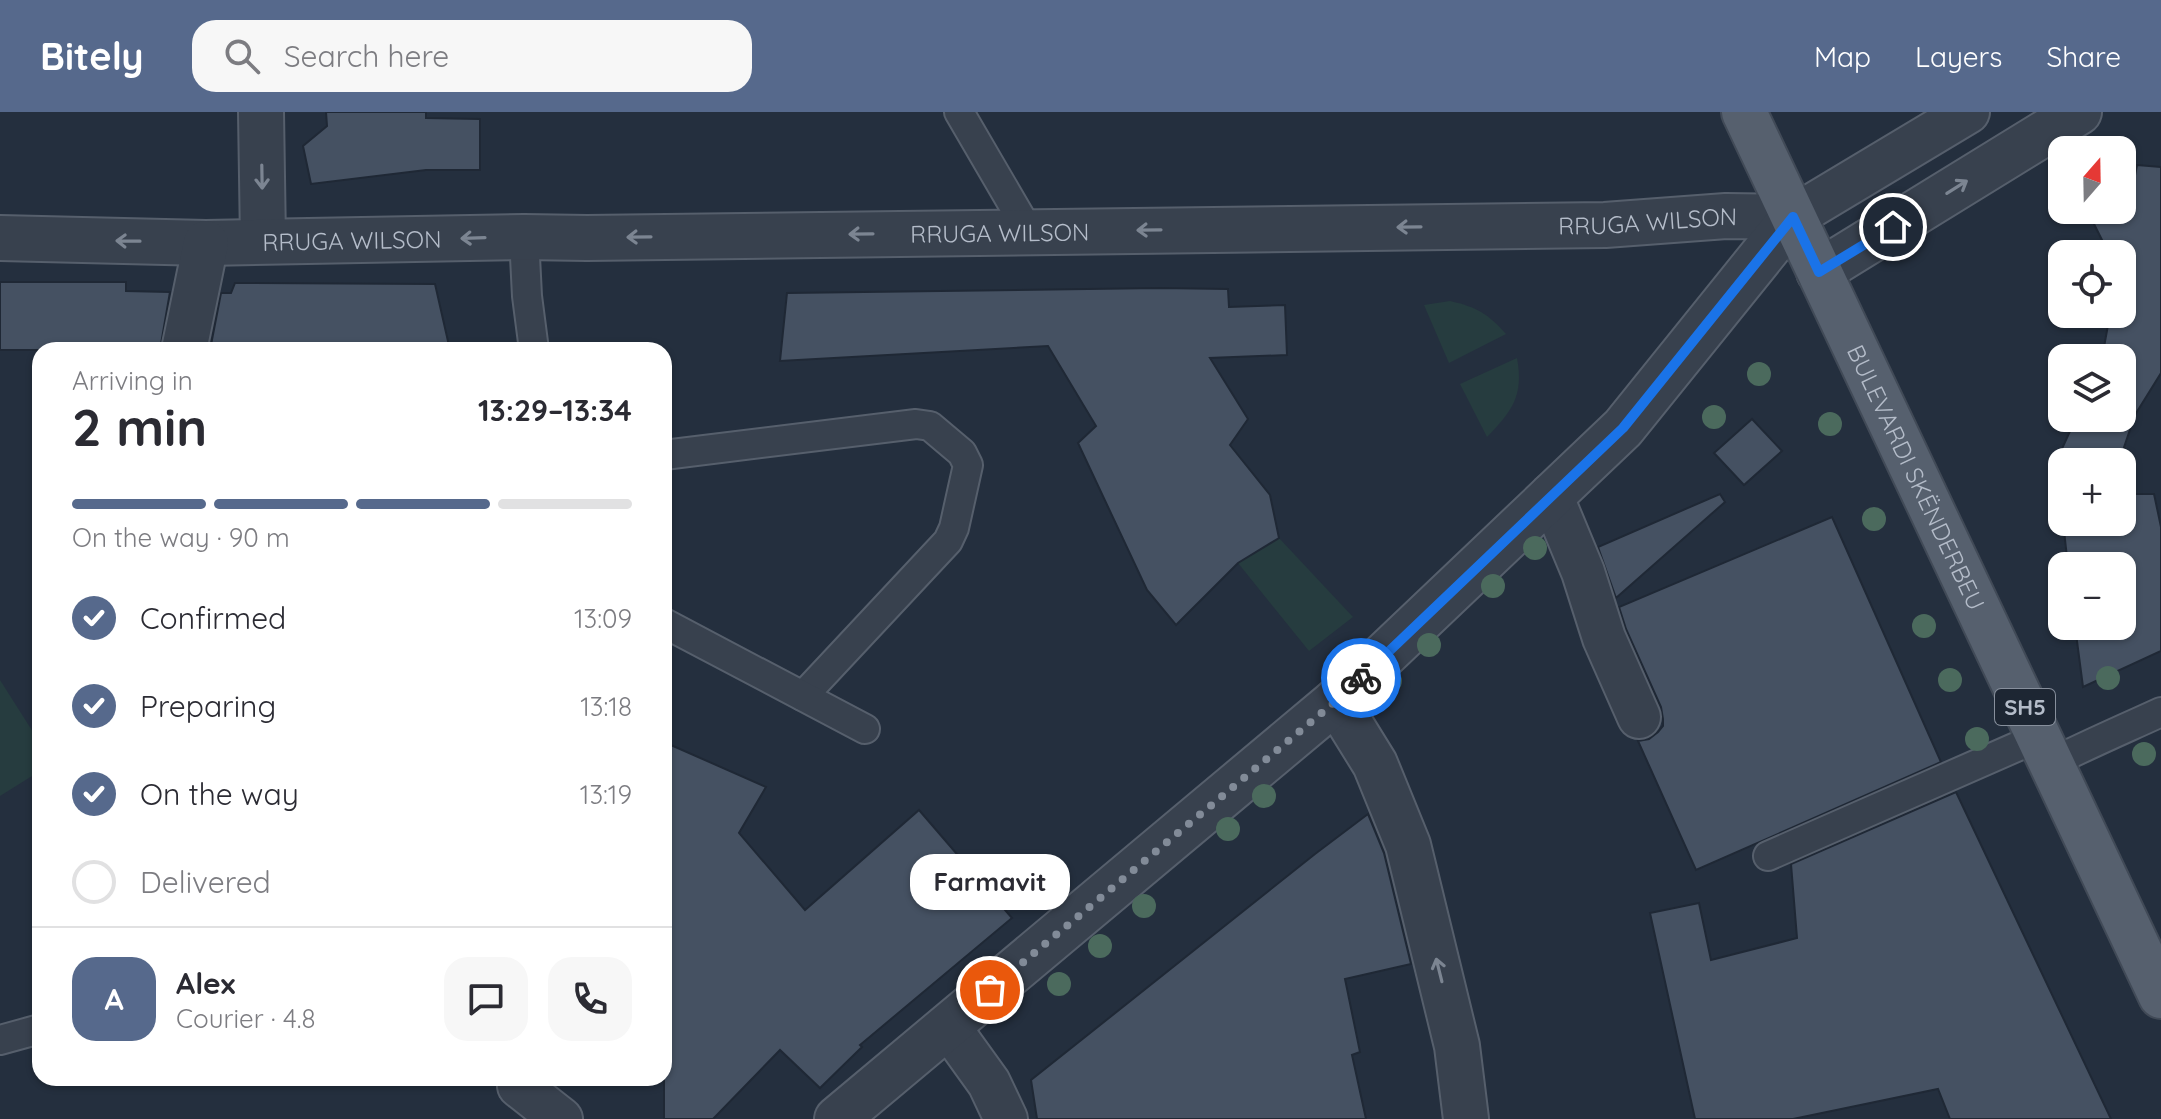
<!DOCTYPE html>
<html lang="en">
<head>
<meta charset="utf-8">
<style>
  body { margin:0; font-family:Quicksand,sans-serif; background:#f7f7f7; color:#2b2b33; height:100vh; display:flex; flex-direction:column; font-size:30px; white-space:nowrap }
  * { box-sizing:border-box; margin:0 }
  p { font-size:26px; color:#7c7c81 }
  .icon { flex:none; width:44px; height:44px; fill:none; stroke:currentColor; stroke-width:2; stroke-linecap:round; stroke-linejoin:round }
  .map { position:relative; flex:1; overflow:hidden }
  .panel { position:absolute; left:32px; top:230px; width:640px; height:744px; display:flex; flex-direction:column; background:#fff; border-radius:24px; box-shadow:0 2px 6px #0004 }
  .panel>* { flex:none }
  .needle { width:52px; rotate:20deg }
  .tools { position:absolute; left:2048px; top:24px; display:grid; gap:16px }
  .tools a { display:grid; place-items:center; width:88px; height:88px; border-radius:16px; background:#fff; box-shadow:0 2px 6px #0004; font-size:40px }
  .pin { position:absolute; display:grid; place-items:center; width:68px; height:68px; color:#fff; margin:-34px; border:4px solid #fff; border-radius:50%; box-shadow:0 2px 8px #0007 }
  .courier { position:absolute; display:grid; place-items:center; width:80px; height:80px; margin:-40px; border:6px solid #1a73e8; border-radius:50%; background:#fff; color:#222; box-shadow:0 2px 10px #0007 }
  .bubble { position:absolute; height:56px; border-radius:24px; background:#fff; box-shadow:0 2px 6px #0004; font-size:26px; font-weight:800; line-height:56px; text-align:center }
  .headline em { font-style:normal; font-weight:800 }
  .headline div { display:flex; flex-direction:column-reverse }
  .headline { display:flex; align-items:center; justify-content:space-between; height:136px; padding:0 40px }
  h1 { font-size:52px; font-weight:800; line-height:60px }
  .bar { display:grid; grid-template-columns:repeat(4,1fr); gap:12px 8px; align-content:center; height:96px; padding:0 40px }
  .bar i { height:10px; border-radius:6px; background:#e1e1e2 }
  .bar .active { background:#56698c }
  .bar p { grid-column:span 4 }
  .line { display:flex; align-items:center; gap:20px; padding:0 40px; border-top:2px solid #e1e1e2 }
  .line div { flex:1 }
  .round { display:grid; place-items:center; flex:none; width:84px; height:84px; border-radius:24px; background:#f7f7f7 }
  ol { padding:0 40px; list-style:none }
  li { display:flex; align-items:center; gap:24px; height:88px }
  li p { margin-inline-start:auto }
  li .icon { padding:8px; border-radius:50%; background:#56698c; color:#fff; stroke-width:4 }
  li:last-child { color:#7c7c81 }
  li i { width:44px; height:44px; border:4px solid #e1e1e2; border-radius:50% }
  header { display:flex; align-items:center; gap:48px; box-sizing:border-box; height:112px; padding:0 40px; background:#56698c; color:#fff }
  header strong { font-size:38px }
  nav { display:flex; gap:44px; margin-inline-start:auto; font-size:28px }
  .search { width:560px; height:72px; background:#f7f7f7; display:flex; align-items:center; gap:20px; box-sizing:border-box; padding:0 28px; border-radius:24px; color:#7c7c81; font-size:30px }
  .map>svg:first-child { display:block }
  .green { fill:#263c3f }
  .building { fill:#455162; stroke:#1f2835; stroke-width:2 }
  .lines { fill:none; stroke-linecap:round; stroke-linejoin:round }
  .service-casing { stroke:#565f6c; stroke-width:32 }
  .pedestrian-casing { stroke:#565f6c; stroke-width:46 }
  .minor-casing { stroke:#565f6c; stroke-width:48 }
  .primary-casing { stroke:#414a57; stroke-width:48 }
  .service { stroke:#38414e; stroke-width:28 }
  .pedestrian { stroke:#38414e; stroke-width:42 }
  .minor { stroke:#38414e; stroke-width:44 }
  .primary { stroke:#56606e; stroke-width:44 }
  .tree { fill:#4b6a5d }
  .oneway { stroke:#7c8592 }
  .done { stroke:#828b98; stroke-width:8; stroke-dasharray:0 14.4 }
  .route { stroke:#1a73e8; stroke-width:10 }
  .labels { text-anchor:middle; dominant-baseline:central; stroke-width:6; stroke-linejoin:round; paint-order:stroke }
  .shield { fill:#1d2633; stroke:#878f9c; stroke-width:2 }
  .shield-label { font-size:22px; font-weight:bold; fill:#b4bcc9 }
  .street-label { font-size:24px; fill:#b4bcc9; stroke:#1d2633 }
</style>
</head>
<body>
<header>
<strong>Bitely</strong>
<div class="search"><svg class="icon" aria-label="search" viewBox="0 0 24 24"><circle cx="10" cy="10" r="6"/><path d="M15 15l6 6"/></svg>Search here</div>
<nav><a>Map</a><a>Layers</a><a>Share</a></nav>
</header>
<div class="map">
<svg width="2161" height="1007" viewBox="0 0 2161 1007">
  <rect width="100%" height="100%" fill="#242f3e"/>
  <g class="green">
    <path d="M1450 189C1477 195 1488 202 1506 222L1449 251 1424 193Z"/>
    <path d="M1517 246C1524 284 1512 299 1487 325L1460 272Z"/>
    <polygon points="1279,426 1353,505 1309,539 1238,451"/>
    <polygon points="0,568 40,631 40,659 0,684"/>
  </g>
  <g class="building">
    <polygon points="326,0 426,0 426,6 480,7 480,58 426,58 311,72 303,34 327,14"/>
    <polygon points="2137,53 2161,55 2161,261 2135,303 2119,350 2062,350 2062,402 2059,378 2062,346 2060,341 2076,306 2122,306 2122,246 2102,246 2110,202 2122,202 2122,142 2109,142 2094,112 2115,98 2122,98 2122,93 2130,89"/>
    <polygon points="0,170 126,170 126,179 170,180 160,238 0,238"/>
    <polygon points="235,171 435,172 450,238 210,238 221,181 231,181"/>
    <polygon points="1159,176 1228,177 1229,195 1285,193 1287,243 1210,246 1248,307 1230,333 1270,383 1279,426 1238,451 1176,513 1147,478 1078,331 1096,314 1048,234 780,249 787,181"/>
    <polygon points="1752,307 1782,339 1744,373 1714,341"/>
    <polygon points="1720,382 1725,390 1616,486 1598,435"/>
    <polygon points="2122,382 2154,382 2161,415 2161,539 2083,575 2075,514 2122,514 2122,454 2068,454 2063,410 2122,410"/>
    <polygon points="1832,405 1941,650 1696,758 1638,629 1649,627 1658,620 1663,614 1663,607 1661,595 1626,517 1619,495"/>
    <polygon points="664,630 766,675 739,721 805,798 919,698 1012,806 860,933 862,935 820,976 780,938 713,1007 664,1007"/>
    <polygon points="1956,680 2111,1007 1950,1007 1938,977 1793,1007 1695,1007 1650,801 1699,791 1711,848 1797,826 1791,752"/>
    <polygon points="1368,702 1384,741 1411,852 1345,867 1360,940 1352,943 1366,1007 1037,1007 1031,968 1315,742"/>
  </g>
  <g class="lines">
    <defs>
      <g id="service">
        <polyline points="959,0 1029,120"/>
        <polyline points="524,125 527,184 534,238"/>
        <polyline points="664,343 916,312 930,314 962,341 968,353 954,416 948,429 803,584"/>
        <polyline points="664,511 865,617"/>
        <path d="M2051 651C2087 633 2124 617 2161 600"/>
        <polyline points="1768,744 2039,625"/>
        <polyline points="0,928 40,917"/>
      </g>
      <g id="pedestrian">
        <polyline points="1793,105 1968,0"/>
        <polyline points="1551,383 1583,460 1604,526 1639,605"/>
        <polyline points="948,914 989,971 1006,1007"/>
        <polyline points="519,974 561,1007"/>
      </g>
      <g id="minor">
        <polyline points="261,0 263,129"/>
        <path id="s1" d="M0 126 206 131 524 125 587 126 1605 113 1726 104 1793 105"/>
        <polyline points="1819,160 2079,0"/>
        <polyline points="184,238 206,131"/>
        <polyline points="1336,589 1375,652 1408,733 1457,934 1466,1007"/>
        <polyline points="837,1007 1336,589 1623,316 1793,105"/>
      </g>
      <g id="primary">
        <path id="s2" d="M1744 0 2161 884"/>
      </g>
    </defs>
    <use href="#service" class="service-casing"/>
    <use href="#pedestrian" class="pedestrian-casing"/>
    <use href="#minor" class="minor-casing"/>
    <use href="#primary" class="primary-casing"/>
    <use href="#service" class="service"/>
    <use href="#pedestrian" class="pedestrian"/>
    <use href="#minor" class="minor"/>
    <use href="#primary" class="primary"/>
  </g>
  <g class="tree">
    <circle cx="1759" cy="262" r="12"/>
    <circle cx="1714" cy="305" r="12"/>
    <circle cx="1830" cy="312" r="12"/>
    <circle cx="1874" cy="407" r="12"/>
    <circle cx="1535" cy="436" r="12"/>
    <circle cx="1493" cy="474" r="12"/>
    <circle cx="1924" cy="514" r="12"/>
    <circle cx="1429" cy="533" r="12"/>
    <circle cx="2108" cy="566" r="12"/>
    <circle cx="1950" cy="568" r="12"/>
    <circle cx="1390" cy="569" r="12"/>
    <circle cx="1977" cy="627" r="12"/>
    <circle cx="2144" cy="642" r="12"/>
    <circle cx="1264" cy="684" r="12"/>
    <circle cx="1228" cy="717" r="12"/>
    <circle cx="1144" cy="794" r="12"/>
    <circle cx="1100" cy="834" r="12"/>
    <circle cx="1059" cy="872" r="12"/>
  </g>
  <defs><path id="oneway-shaft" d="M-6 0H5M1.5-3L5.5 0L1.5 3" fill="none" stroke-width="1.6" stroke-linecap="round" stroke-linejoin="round" transform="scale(2)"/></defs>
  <g class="oneway">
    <use href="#oneway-shaft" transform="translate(262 65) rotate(89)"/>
    <use href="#oneway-shaft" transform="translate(1957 75) rotate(-32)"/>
    <use href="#oneway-shaft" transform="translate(1409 115) rotate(179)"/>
    <use href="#oneway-shaft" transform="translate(1149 118) rotate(179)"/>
    <use href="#oneway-shaft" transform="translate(861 122) rotate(179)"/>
    <use href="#oneway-shaft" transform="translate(639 125) rotate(179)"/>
    <use href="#oneway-shaft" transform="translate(473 126) rotate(178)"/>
    <use href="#oneway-shaft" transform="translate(128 129) rotate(-179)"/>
    <use href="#oneway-shaft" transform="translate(1439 858) rotate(-104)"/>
  </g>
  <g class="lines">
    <polyline class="done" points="990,878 1336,589 1361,566"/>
    <polyline class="route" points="1361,566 1623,316 1793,105 1819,160 1893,115"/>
  </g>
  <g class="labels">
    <rect class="shield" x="1995" y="577" width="60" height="36" rx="6"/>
    <g class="shield-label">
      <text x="2025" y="595">SH5</text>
    </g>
    <g class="street-label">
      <text stroke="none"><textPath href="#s1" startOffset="1648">RRUGA WILSON</textPath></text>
      <text stroke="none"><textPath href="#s1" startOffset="1000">RRUGA WILSON</textPath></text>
      <text stroke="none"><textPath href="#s1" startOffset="352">RRUGA WILSON</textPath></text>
      <text stroke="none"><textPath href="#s2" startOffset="404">BULEVARDI SKËNDERBEU</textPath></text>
    </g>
  </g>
</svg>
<div class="tools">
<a><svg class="needle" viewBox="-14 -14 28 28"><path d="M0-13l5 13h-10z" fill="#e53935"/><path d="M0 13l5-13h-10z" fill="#7c7c81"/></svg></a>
<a><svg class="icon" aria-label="locate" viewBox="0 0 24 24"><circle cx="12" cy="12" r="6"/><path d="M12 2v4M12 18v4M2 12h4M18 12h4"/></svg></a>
<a><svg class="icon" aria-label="layers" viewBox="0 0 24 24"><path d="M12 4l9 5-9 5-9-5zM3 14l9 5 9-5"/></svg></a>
<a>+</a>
<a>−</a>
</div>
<div class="pin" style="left:990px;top:878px;background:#ea580c"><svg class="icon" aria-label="bag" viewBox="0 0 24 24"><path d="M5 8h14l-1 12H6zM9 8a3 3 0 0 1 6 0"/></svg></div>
<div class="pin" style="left:1893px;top:115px;background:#1f2937"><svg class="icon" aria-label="home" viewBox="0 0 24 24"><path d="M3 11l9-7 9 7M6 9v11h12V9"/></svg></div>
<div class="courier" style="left:1361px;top:566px"><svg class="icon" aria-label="bike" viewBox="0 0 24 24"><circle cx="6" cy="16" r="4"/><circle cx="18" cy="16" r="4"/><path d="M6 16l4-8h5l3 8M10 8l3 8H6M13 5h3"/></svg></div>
<div class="bubble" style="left:910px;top:742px;width:160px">Farmavit</div>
<section class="panel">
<div class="headline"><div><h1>2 min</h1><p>Arriving in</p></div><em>13:29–13:34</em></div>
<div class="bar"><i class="active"></i><i class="active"></i><i class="active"></i><i></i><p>On the way · 90 m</p></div>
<ol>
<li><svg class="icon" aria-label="check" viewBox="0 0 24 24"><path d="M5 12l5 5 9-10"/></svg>Confirmed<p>13:09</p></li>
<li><svg class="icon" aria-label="check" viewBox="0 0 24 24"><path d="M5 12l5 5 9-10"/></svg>Preparing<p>13:18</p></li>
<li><svg class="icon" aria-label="check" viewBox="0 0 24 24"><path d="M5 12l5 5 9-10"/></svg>On the way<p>13:19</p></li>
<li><i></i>Delivered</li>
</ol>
<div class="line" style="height:144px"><b class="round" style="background:#56698c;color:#fff">A</b><div><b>Alex</b><p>Courier · 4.8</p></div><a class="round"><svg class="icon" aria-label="chat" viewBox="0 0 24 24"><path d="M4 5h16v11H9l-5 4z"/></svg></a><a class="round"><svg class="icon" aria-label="phone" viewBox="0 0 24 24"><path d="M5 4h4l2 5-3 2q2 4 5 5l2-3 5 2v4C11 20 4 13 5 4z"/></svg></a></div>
</section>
</div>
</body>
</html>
